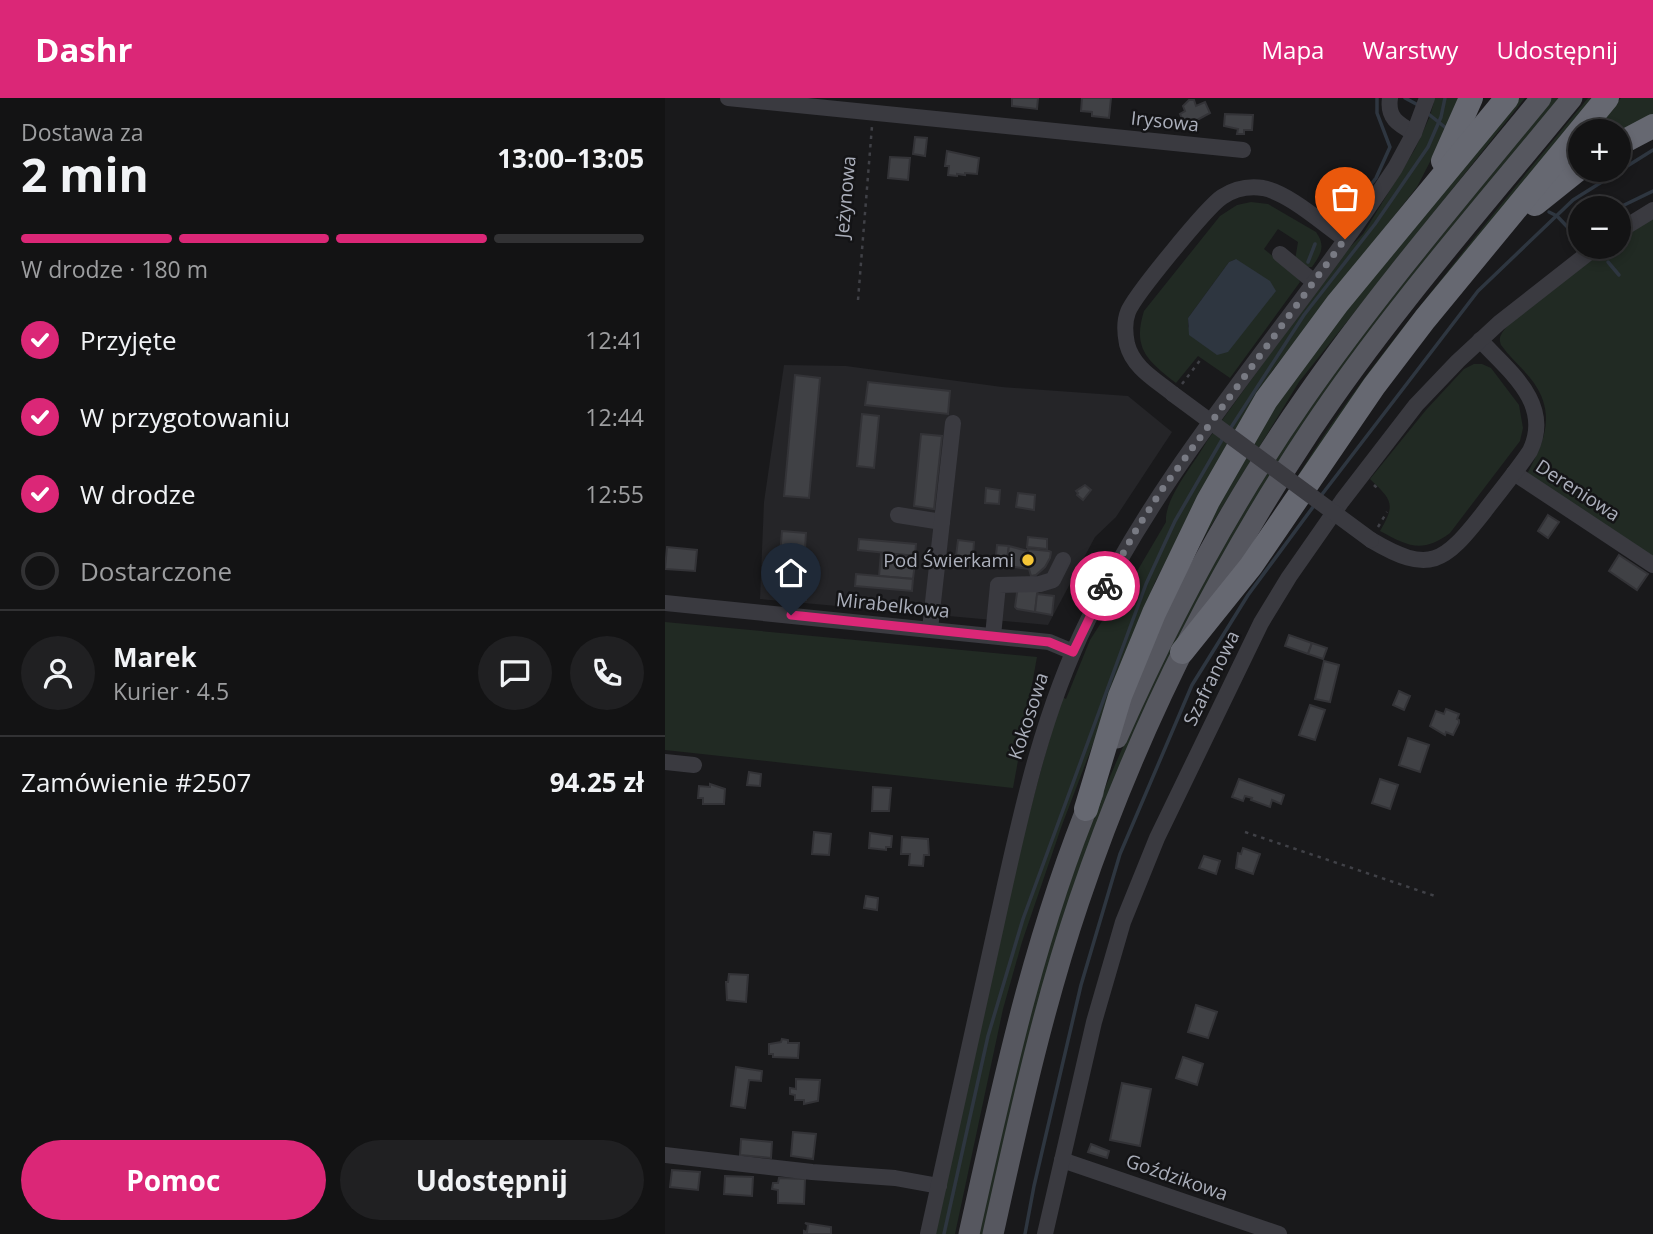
<!DOCTYPE html>
<html lang="pl">
<head>
<meta charset="utf-8">
<style>
  body { margin:0; font-family:"Open Sans",sans-serif; background:#202022; color:#f1f3f6; height:100vh; display:flex; flex-direction:column; font-size:26px; white-space:nowrap }
  * { box-sizing:border-box; margin:0 }
  p { font-size:23px; color:#9d9ea0 }
  .icon { flex:none; width:38px; height:38px; fill:none; stroke:currentColor; stroke-width:2; stroke-linecap:round; stroke-linejoin:round }
  .map { position:relative; flex:1; overflow:hidden }
  .side { display:flex; flex-direction:column; background:#131314; width:665px }
  .side>* { flex:none }
  .buttons { position:absolute; left:903px; top:21px; display:grid; gap:14px }
  .buttons a { display:grid; place-items:center; width:63px; height:63px; border-radius:50%; background:#131314; box-shadow:0 4px 10px #0003,0 0 0 2px #323234; font-size:35px }
  .pin { position:absolute; display:grid; place-items:center; width:60px; height:60px; color:#fff; margin:-72px -30px; border-radius:50% 50% 50% 0; rotate:-45deg; box-shadow:0 0 7px #0007 }
  .pin .icon { rotate:45deg }
  .courier { position:absolute; display:grid; place-items:center; width:70px; height:70px; margin:-35px; border:5px solid #db2777; border-radius:50%; background:#fff; color:#222; box-shadow:0 2px 9px #0007 }
  .summary em { font-style:normal; font-weight:700 }
  .summary div { display:flex; flex-direction:column-reverse }
  .summary { display:flex; align-items:center; justify-content:space-between; height:119px; padding:0 21px }
  h1 { font-size:46px; font-weight:700; line-height:52px }
  .bar { display:grid; grid-template-columns:repeat(4,1fr); gap:10px 7px; align-content:center; height:84px; padding:0 21px }
  .bar i { height:9px; border-radius:5px; background:#323234 }
  .bar .active { background:#db2777 }
  .bar p { grid-column:span 4 }
  .line { display:flex; align-items:center; gap:18px; padding:0 21px; border-top:2px solid #323234 }
  .line div { flex:1 }
  .round { display:grid; place-items:center; flex:none; width:74px; height:74px; border-radius:37px; background:#202022 }
  ol { padding:0 21px; list-style:none }
  li { display:flex; align-items:center; gap:21px; height:77px }
  li p { margin-inline-start:auto }
  li .icon { padding:7px; border-radius:50%; background:#db2777; color:#fff; stroke-width:4 }
  li:last-child { color:#9d9ea0 }
  li i { width:38px; height:38px; border:4px solid #323234; border-radius:50% }
  .action { display:flex; gap:14px; margin-top:auto; padding:14px 21px }
  .action a { flex:1; height:80px; border-radius:42px; background:#db2777; color:#fff; font-size:28px; font-weight:700; line-height:80px; text-align:center }
  .action a+a { background:#202022; color:#f1f3f6 }
  header { display:flex; align-items:center; gap:42px; box-sizing:border-box; height:98px; padding:0 35px; background:#db2777; color:#fff }
  header strong { font-size:33px }
  nav { display:flex; gap:38px; margin-inline-start:auto; font-size:24px }
  main { display:flex; flex:1; min-height:0 }
  .map>svg:first-child { display:block }
  .built { fill:#252528 }
  .green { fill:#212a23; fill-rule:evenodd }
  .water { fill:#2e3640 }
  .lines { fill:none; stroke-linecap:round; stroke-linejoin:round }
  .stream { stroke:#2e3640; stroke-width:3.5 }
  .building { fill:#404145; stroke:#333337; stroke-width:2 }
  .path { stroke:#404147; stroke-width:2.5; stroke-dasharray:3.5 5; stroke-linecap:butt }
  .minor { stroke:#3a3a40; stroke-width:16 }
  .major { stroke:#56575f; stroke-width:21 }
  .highway { stroke:#666871; stroke-width:24 }
  .minor-bridge { stroke:#3a3a40; stroke-width:16 }
  .done { stroke:#787a83; stroke-width:7; stroke-dasharray:0 12.6 }
  .route { stroke:#db2777; stroke-width:9 }
  .poi-dot { fill:#f5c637; stroke:#141416; stroke-width:2.5 }
  .labels { text-anchor:middle; dominant-baseline:central; stroke-width:5; stroke-linejoin:round; paint-order:stroke }
  .street-label { font-size:19px; fill:#abafbb; stroke:#141416 }
  .poi-label { font-size:19px; fill:#abafbb; stroke:#141416; text-anchor:end }
</style>
</head>
<body>
<header>
<strong>Dashr</strong>
<nav><a>Mapa</a><a>Warstwy</a><a>Udostępnij</a></nav>
</header>
<main>
<section class="side">
<div class="summary"><div><h1>2 min</h1><p>Dostawa za</p></div><em>13:00–13:05</em></div>
<div class="bar"><i class="active"></i><i class="active"></i><i class="active"></i><i></i><p>W drodze · 180 m</p></div>
<ol>
<li><svg class="icon" aria-label="check" viewBox="0 0 24 24"><path d="M5 12l5 5 9-10"/></svg>Przyjęte<p>12:41</p></li>
<li><svg class="icon" aria-label="check" viewBox="0 0 24 24"><path d="M5 12l5 5 9-10"/></svg>W przygotowaniu<p>12:44</p></li>
<li><svg class="icon" aria-label="check" viewBox="0 0 24 24"><path d="M5 12l5 5 9-10"/></svg>W drodze<p>12:55</p></li>
<li><i></i>Dostarczone</li>
</ol>
<div class="line" style="height:126px"><a class="round"><svg class="icon" aria-label="person" viewBox="0 0 24 24"><circle cx="12" cy="8" r="4"/><path d="M4 21q1-7 8-7t8 7"/></svg></a><div><b>Marek</b><p>Kurier · 4.5</p></div><a class="round"><svg class="icon" aria-label="chat" viewBox="0 0 24 24"><path d="M4 5h16v11H9l-5 4z"/></svg></a><a class="round"><svg class="icon" aria-label="phone" viewBox="0 0 24 24"><path d="M5 4h4l2 5-3 2q2 4 5 5l2-3 5 2v4C11 20 4 13 5 4z"/></svg></a></div>
<div class="line" style="height:91px"><div>Zamówienie #2507</div><b>94.25 zł</b></div>
<div class="action"><a>Pomoc</a><a>Udostępnij</a></div>
</section>
<div class="map">
<svg width="988" height="1136" viewBox="0 0 988 1136">
  <rect width="100%" height="100%" fill="#19191b"/>
  <polygon class="built" points="119,267 181,268 337,289 463,298 507,334 451,419 430,439 383,527 95,501 99,404"/>
  <g class="green">
    <path d="M770 0H798L752 89 607 273 559 354 490 484 397 727 357 844 338 911 290 1136H270C311 957 343 775 397 599L401 601 425 542 455 495 461 492 501 424C499 400 530 365 542 343L674 160 698 136 750 51 765 18Z"/>
    <polygon points="848,0 860,0 634,284 530,454 522,455 625,282"/>
    <polygon points="887,0 895,0 691,256 479,619 321,1136 312,1136 362,925 387,836 432,708 471,619 549,461 622,342 678,260"/>
    <path d="M923 0H931L618 403C664 323 721 250 779 178 826 118 874 59 923 0Z"/>
    <polygon points="956,0 988,0 988,17 954,33 926,33"/>
    <path d="M586 104 603 106 651 134C661 148 656 156 647 169H638L630 162 633 144 613 131 599 151 630 176 635 184 565 280 533 258 511 285C483 263 467 251 479 213L555 118 572 107ZM571 161 523 230V220L564 164Z"/>
    <path d="M988 120V459L863 378V374C879 344 891 317 869 285 859 271 846 261 836 247 835 244 834 240 836 237 842 221 916 169 934 155L943 149H954V141Z"/>
    <path d="M809 266H817L826 270 854 307 858 330 855 343 785 435C757 456 743 448 715 433 731 406 727 402 705 381L761 312 799 271Z"/>
    <polygon points="0,524 372,559 348,690 0,652"/>
  </g>
  <polygon class="water" points="571,161 605,183 611,193 563,254 552,257 524,237 523,220 564,164"/>
  <g class="lines">
    <g class="stream">
      <polyline points="740,0 753,7"/>
      <polyline points="761,14 781,30"/>
      <polyline points="953,110 988,93"/>
      <polyline points="884,114 892,118 911,138"/>
      <polyline points="683,116 711,80 725,49 712,15 712,0"/>
      <polyline points="907,135 915,130"/>
      <polyline points="643,164 650,146"/>
      <polyline points="943,164 954,177"/>
      <polyline points="565,331 639,217 710,126 763,49 776,19 780,0"/>
      <polyline points="655,399 813,193 908,102 988,52"/>
      <polyline points="279,1136 323,938 358,821 481,486 510,423 558,340"/>
      <polyline points="360,1136 369,1088 416,887 455,756 527,587 583,497 651,405"/>
    </g>
  </g>
  <g class="building">
    <polygon points="347,0 373,0 372,11 347,8"/>
    <polygon points="417,0 446,0 444,20 427,18 427,14 416,13"/>
    <polygon points="524,2 529,2 531,8 540,4 545,15 532,22 533,25 527,28 526,25 520,27 515,16 520,13 518,8"/>
    <polygon points="560,16 588,17 587,32 579,32 579,36 572,36 573,31 559,28"/>
    <polygon points="250,39 262,40 260,58 248,56"/>
    <polygon points="282,53 314,60 312,76 300,75 300,77 292,76 292,78 283,77 284,68 280,68"/>
    <polygon points="225,59 245,60 243,82 223,80"/>
    <polygon points="130,277 155,280 144,400 119,398"/>
    <polygon points="203,284 285,293 283,316 200,307"/>
    <polygon points="197,316 214,318 209,370 192,368"/>
    <polygon points="256,336 277,338 269,411 249,408"/>
    <polygon points="420,387 426,392 418,402 412,397 413,395 411,393"/>
    <polygon points="321,390 335,392 334,406 320,405"/>
    <polygon points="353,395 370,397 369,412 351,409"/>
    <polygon points="883,417 894,424 883,440 873,433"/>
    <polygon points="117,433 141,435 138,483 113,481"/>
    <polygon points="363,439 382,441 382,451 362,449"/>
    <polygon points="194,441 251,446 250,458 193,452"/>
    <polygon points="293,442 309,444 308,458 291,458"/>
    <polygon points="332,447 344,448 341,468 330,467"/>
    <polygon points="344,448 363,453 363,451 384,453 386,454 385,460 380,469 371,477 366,478 364,471 341,468"/>
    <polygon points="2,449 32,452 30,473 0,471"/>
    <polygon points="216,455 251,458 248,481 214,478"/>
    <polygon points="954,457 983,476 972,492 944,473"/>
    <polygon points="191,476 248,481 247,493 190,488"/>
    <polygon points="353,488 373,491 370,514 352,511 350,509"/>
    <polygon points="120,491 142,494 141,502 119,500"/>
    <polygon points="372,496 389,498 387,517 370,514"/>
    <polygon points="624,537 647,545 643,556 620,548"/>
    <polygon points="647,545 662,550 658,561 643,556"/>
    <polygon points="659,563 674,567 665,604 650,601"/>
    <polygon points="734,593 745,598 739,612 728,607"/>
    <polygon points="645,607 660,612 650,642 634,637"/>
    <polygon points="781,611 794,616 792,621 794,622 794,625 788,637 781,634 780,637 765,628 771,613 779,616"/>
    <polygon points="743,640 764,647 755,674 734,667"/>
    <polygon points="84,674 96,676 95,688 82,687"/>
    <polygon points="574,681 619,697 616,706 607,702 605,709 586,702 587,700 580,698 578,703 567,699"/>
    <polygon points="715,681 733,687 725,711 707,705"/>
    <polygon points="45,686 60,691 59,706 38,706 38,700 33,700 34,688 45,689"/>
    <polygon points="208,689 226,690 224,713 207,713"/>
    <polygon points="149,734 166,736 164,757 147,756"/>
    <polygon points="205,735 227,738 226,749 221,749 221,752 204,750"/>
    <polygon points="237,739 263,741 264,757 259,757 258,768 244,767 245,756 236,756"/>
    <polygon points="578,750 595,756 588,776 571,770 573,755 576,756"/>
    <polygon points="539,758 555,763 551,776 534,770"/>
    <polygon points="201,798 213,800 212,812 199,810"/>
    <polygon points="64,876 83,877 81,904 62,902 61,884 63,884"/>
    <polygon points="531,907 552,914 543,940 523,934"/>
    <polygon points="117,941 123,942 123,945 134,945 133,960 108,959 108,956 104,956 104,946 116,944"/>
    <polygon points="518,959 538,966 532,987 511,980"/>
    <polygon points="71,969 97,973 96,983 84,982 80,1010 66,1008"/>
    <polygon points="131,981 155,982 153,1003 139,1006 139,1002 130,1002 130,997 125,996 125,990 131,991"/>
    <polygon points="457,985 486,991 475,1048 445,1042"/>
    <polygon points="128,1034 151,1036 148,1061 126,1058"/>
    <polygon points="76,1041 107,1044 106,1060 75,1057"/>
    <polygon points="426,1046 444,1053 442,1060 423,1054"/>
    <polygon points="7,1072 35,1074 33,1092 5,1089"/>
    <polygon points="60,1078 88,1079 87,1098 59,1096"/>
    <polygon points="114,1080 140,1081 139,1106 113,1105 113,1092 107,1091 108,1085 113,1085"/>
    <polygon points="140,1125 166,1129 166,1136 139,1136 139,1133 142,1134 143,1127"/>
  </g>
  <g class="lines">
    <g class="path">
      <polyline points="193,202 207,28"/>
      <polyline points="517,286 536,261"/>
      <polyline points="709,387 714,392"/>
      <polyline points="713,429 722,414"/>
      <polyline points="580,734 770,798"/>
    </g>
    <g class="minor">
      <polyline points="63,0 578,52"/>
      <path d="M725 0C722 20 733 26 749 35"/>
      <polyline points="954,133 988,112"/>
      <polyline points="615,156 649,184"/>
      <path d="M508 296C491 282 468 270 462 246 460 236 459 224 463 214 469 198 542 109 557 99 569 91 584 88 598 90 624 95 658 126 680 141"/>
      <polyline points="849,375 988,467"/>
      <polyline points="233,417 277,424"/>
      <path d="M706 442C765 477 779 465 819 414 834 394 851 374 865 353 888 306 844 273 815 242"/>
      <polyline points="0,505 384,544 408,554"/>
      <polyline points="265,531 288,325"/>
      <polyline points="328,538 333,487 375,486 388,482 398,462"/>
      <polyline points="0,664 29,667"/>
      <polyline points="0,1057 147,1074 230,1080 274,1088"/>
      <polyline points="397,1062 614,1136"/>
      <path d="M263 1136C286 1033 308 931 331 828 354 724 375 619 423 522 503 357 630 223 730 70L749 35 762 0"/>
      <polyline points="380,1136 429,924 458,824 492,740 596,525 624,479 677,403 751,307 793,263 834,225 931,149"/>
    </g>
    <g class="major">
      <path d="M452 640C504 522 565 407 639 301 712 196 795 99 876 0"/>
      <path d="M304 1136C337 988 369 836 428 695"/>
      <path d="M328 1136C353 1024 377 912 414 803 470 637 549 478 646 332 724 215 818 109 907 0"/>
    </g>
    <g class="highway">
      <polyline points="954,46 988,28"/>
      <polyline points="778,63 806,0"/>
      <polyline points="870,106 915,70"/>
      <polyline points="517,554 586,468 709,288 760,221 942,0"/>
      <polyline points="421,711 455,598 489,515 543,403 601,302 672,206 842,0"/>
    </g>
    <polyline class="minor-bridge" points="508,296 706,442"/>
  </g>
  <g class="lines">
    <polyline class="done" points="440,488 471,432 496,393 680,141"/>
    <polyline class="route" points="126,517 384,544 408,554 440,488"/>
  </g>
  <circle class="poi-dot" cx="363" cy="462" r="7"/>
  <g class="labels">
    <g class="street-label">
      <text transform="translate(500 23) rotate(6)">Irysowa</text>
      <text transform="translate(180 99) rotate(-85)">Jeżynowa</text>
      <text transform="translate(913 392) rotate(33)">Dereniowa</text>
      <text transform="translate(228 507) rotate(6)">Mirabelkowa</text>
      <text transform="translate(546 580) rotate(-64)">Szafranowa</text>
      <text transform="translate(363 618) rotate(-72)">Kokosowa</text>
      <text transform="translate(512 1079) rotate(19)">Goździkowa</text>
    </g>
    <g class="poi-label">
      <text x="349" y="462">Pod Świerkami</text>
    </g>
  </g>
</svg>
<div class="buttons">
<a>+</a>
<a>−</a>
</div>
<div class="pin" style="left:680px;top:141px;background:#ea580c"><svg class="icon" aria-label="bag" viewBox="0 0 24 24"><path d="M5 8h14l-1 12H6zM9 8a3 3 0 0 1 6 0"/></svg></div>
<div class="pin" style="left:126px;top:517px;background:#1f2937"><svg class="icon" aria-label="home" viewBox="0 0 24 24"><path d="M3 11l9-7 9 7M6 9v11h12V9"/></svg></div>
<div class="courier" style="left:440px;top:488px"><svg class="icon" aria-label="bike" viewBox="0 0 24 24"><circle cx="6" cy="16" r="4"/><circle cx="18" cy="16" r="4"/><path d="M6 16l4-8h5l3 8M10 8l3 8H6M13 5h3"/></svg></div>
</div>
</main>
</body>
</html>
